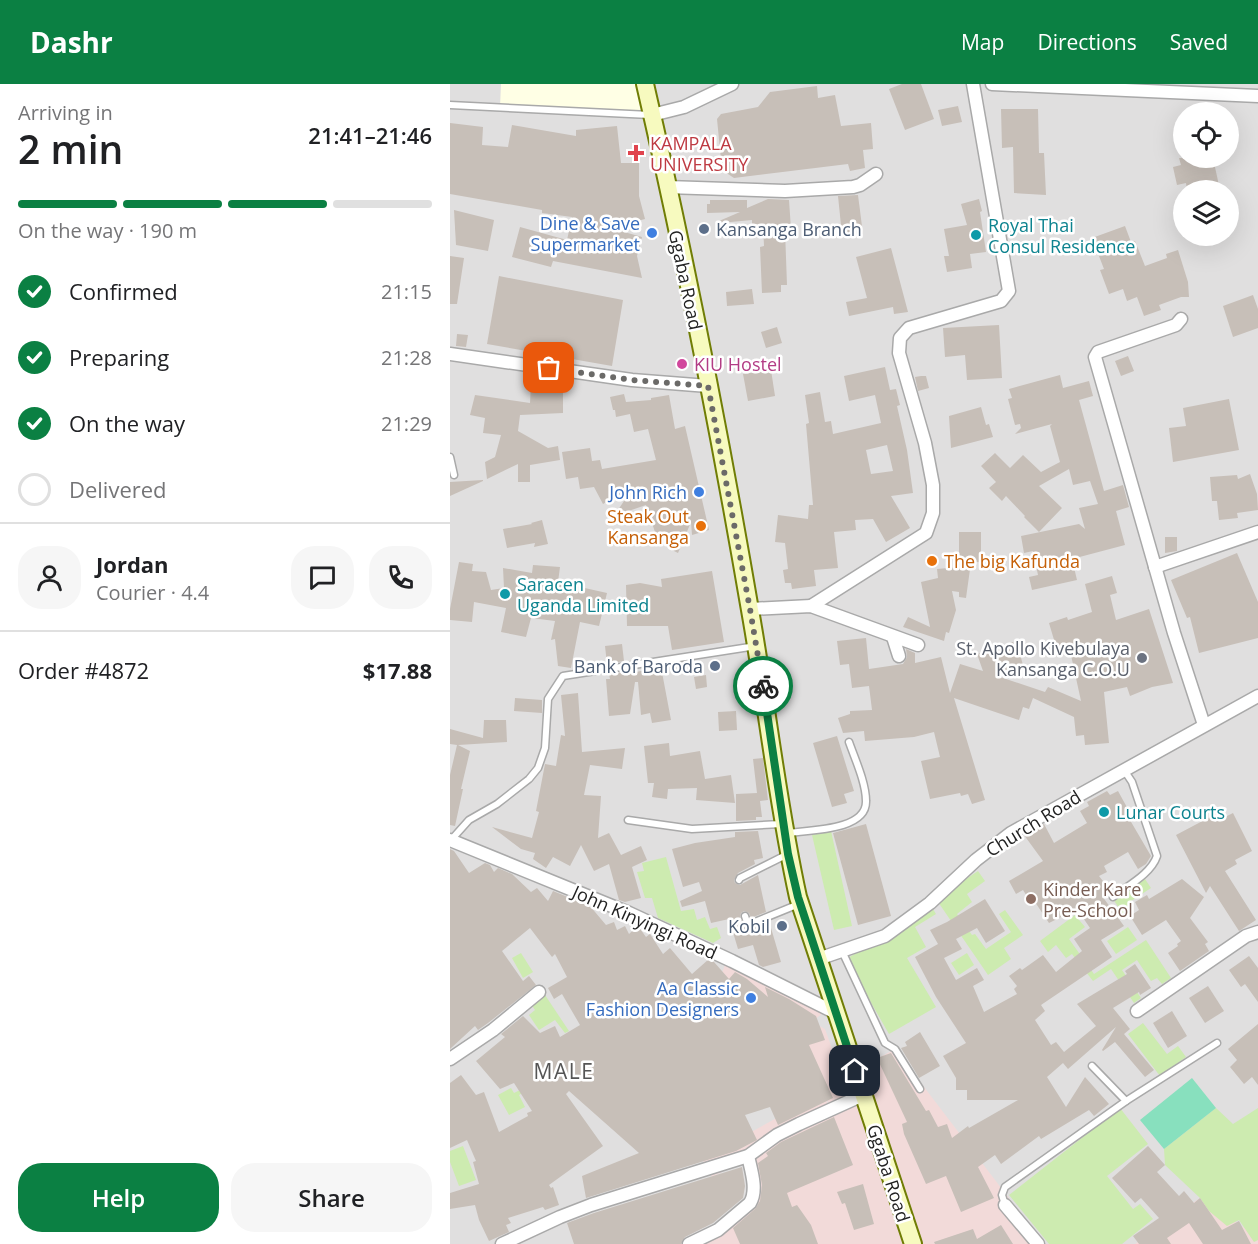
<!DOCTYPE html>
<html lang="en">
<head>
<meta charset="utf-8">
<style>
  body { margin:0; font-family:"Open Sans",sans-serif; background:#f6f6f6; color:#202124; height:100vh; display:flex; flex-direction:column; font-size:22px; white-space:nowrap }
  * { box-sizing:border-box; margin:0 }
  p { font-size:20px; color:#757577 }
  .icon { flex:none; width:33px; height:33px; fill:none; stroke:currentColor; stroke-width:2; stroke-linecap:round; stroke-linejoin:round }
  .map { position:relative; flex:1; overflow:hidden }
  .details { display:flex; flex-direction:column; background:#fff; width:450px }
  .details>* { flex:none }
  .tools { position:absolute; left:723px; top:18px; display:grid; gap:12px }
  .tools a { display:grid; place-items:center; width:66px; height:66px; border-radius:50%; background:#fff; box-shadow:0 6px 24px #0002; font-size:30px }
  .pin { position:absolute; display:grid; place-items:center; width:51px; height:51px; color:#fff; margin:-26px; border-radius:12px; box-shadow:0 3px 9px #0006 }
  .courier { position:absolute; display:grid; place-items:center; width:60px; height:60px; margin:-30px; border:4px solid #0b8043; border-radius:50%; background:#fff; color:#222; box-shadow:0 2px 8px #0007 }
  .summary em { font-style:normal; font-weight:600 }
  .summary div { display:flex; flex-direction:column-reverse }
  .summary { display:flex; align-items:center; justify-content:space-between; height:102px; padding:0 18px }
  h1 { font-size:39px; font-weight:600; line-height:45px }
  .bar { display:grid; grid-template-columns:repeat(4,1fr); gap:9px 6px; align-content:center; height:72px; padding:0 18px }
  .bar i { height:8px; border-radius:4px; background:#e0e0e0 }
  .bar .current { background:#0b8043 }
  .bar p { grid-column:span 4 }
  .line { display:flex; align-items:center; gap:15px; padding:0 18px; border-top:2px solid #e0e0e0 }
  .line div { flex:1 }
  .round { display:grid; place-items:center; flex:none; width:63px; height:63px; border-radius:24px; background:#f6f6f6 }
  ol { padding:0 18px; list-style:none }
  li { display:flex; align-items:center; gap:18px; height:66px }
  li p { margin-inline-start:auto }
  li .icon { padding:6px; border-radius:50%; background:#0b8043; color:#fff; stroke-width:4 }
  li:last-child { color:#757577 }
  li i { width:33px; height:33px; border:3px solid #e0e0e0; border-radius:50% }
  .primary-button { display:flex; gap:12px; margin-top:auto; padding:12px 18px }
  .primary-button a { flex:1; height:69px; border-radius:24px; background:#0b8043; color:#fff; font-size:24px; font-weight:600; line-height:69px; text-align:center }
  .primary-button a+a { background:#f6f6f6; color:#202124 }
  header { display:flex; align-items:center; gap:36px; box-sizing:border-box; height:84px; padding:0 30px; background:#0b8043; color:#fff }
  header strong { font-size:28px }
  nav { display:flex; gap:33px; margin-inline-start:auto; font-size:21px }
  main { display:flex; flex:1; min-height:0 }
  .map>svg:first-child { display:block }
  .residential { fill:#e0dfdf; fill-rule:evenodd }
  .commercial { fill:#f2dad9 }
  .education { fill:#ffffe5 }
  .grass { fill:#cdebb0 }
  .pitch { fill:#88e0be }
  .building { fill:#c7bfb8; fill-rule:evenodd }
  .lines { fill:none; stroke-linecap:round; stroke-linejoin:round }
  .lane-casing { stroke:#a9a9a9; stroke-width:9 }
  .street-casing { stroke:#a9a9a9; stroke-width:15 }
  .secondary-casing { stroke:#707d05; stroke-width:20 }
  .lane { stroke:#fff; stroke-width:6 }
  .street { stroke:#fff; stroke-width:12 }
  .secondary { stroke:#f7fabf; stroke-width:16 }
  .done { stroke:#6b6a68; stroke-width:6; stroke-dasharray:0 10.8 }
  .route { stroke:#0b8043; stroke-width:8 }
  .health-dot { fill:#e0444e; stroke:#fff; stroke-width:2 }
  .service-dot { fill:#5c6f8a; stroke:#fff; stroke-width:2 }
  .shop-dot { fill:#3f7fe0; stroke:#fff; stroke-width:2 }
  .culture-dot { fill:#0f9aa8; stroke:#fff; stroke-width:2 }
  .hotel-dot { fill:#d1479c; stroke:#fff; stroke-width:2 }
  .food-dot { fill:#e8710a; stroke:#fff; stroke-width:2 }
  .worship-dot { fill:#6b7280; stroke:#fff; stroke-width:2 }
  .education-dot { fill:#8d6e63; stroke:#fff; stroke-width:2 }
  .labels { text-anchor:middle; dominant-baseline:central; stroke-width:5; stroke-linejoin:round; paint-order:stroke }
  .health-label { font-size:18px; fill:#be3a42; stroke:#fff; text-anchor:start }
  .shop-label { font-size:18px; fill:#366cbe; stroke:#fff; text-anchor:end }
  .culture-label { font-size:18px; fill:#0d838f; stroke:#fff; text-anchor:start }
  .service-label { font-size:18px; fill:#4e5e75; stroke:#fff; text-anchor:end }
  .street-label { font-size:18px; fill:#222; stroke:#fff }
  .hotel-label { font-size:18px; fill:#b23c85; stroke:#fff; text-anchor:start }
  .food-label { font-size:18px; fill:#c56008; stroke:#fff; text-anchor:end }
  .worship-label { font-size:18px; fill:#5b616d; stroke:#fff; text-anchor:end }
  .education-label { font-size:18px; fill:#785e54; stroke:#fff; text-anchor:start }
  .quarter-label { font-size:21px; letter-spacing:1.5px; fill:#555; stroke:#fff }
</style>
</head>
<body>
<header>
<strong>Dashr</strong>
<nav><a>Map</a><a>Directions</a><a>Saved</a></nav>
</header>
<main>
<section class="details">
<div class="summary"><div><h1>2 min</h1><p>Arriving in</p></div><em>21:41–21:46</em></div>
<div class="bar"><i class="current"></i><i class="current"></i><i class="current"></i><i></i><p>On the way · 190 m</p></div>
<ol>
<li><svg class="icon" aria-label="check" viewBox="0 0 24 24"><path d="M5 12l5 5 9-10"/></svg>Confirmed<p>21:15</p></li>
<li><svg class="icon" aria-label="check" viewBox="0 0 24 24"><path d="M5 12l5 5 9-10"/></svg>Preparing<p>21:28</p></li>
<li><svg class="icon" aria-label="check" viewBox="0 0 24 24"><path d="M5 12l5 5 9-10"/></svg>On the way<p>21:29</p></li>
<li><i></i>Delivered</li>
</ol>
<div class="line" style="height:108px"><a class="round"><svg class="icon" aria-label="person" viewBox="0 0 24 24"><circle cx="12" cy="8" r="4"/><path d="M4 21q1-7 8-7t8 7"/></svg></a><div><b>Jordan</b><p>Courier · 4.4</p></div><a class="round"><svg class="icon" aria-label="chat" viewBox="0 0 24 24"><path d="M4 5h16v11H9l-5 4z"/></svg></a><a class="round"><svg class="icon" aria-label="phone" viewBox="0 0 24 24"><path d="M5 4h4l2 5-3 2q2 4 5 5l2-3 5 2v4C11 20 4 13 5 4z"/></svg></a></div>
<div class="line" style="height:78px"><div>Order #4872</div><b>$17.88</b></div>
<div class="primary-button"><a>Help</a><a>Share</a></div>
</section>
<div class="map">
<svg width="808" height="1160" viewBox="0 0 808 1160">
  <rect width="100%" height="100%" fill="#f2efe9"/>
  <path class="residential" d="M0 0H808V1160H0ZM734 28H778V74H734ZM734 106H778V152H734Z"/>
  <g class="commercial">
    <polygon points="275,881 304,892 374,928 362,938 375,945 401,1017 405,1015 405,987 445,965 594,1160 241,1160 295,1124 303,1104 298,1075 262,1093 252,1075 372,1009 382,1027 345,946 271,891"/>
    <polygon points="750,1114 808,1153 808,1160 685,1160"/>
  </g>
  <polygon class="education" points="51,0 195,0 202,31 50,24"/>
  <g class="grass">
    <polygon points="381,747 402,842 384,846 362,751"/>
    <polygon points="216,773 231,827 244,825 247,836 255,833 260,845 267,843 271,854 263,859 208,834 202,814 195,814 187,788 194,787 192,779"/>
    <polygon points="528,787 535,797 517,810 522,818 507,830 522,851 525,850 536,865 561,848 549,830 555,826 573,851 554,864 561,875 538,891 486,815"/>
    <polygon points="695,795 701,804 678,819 681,825 673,830 663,815"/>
    <polygon points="483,825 486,830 465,843 476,863 457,874 486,923 439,950 396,875"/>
    <polygon points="625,831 635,843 619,855 644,890 696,856 721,894 712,900 707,894 701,897 687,876 672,886 691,914 684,919 661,885 643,897 622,870 616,874 606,861 598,868 590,857"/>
    <polygon points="678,843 687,856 666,870 657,857"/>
    <polygon points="71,869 83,888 73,894 62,874"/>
    <polygon points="517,869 524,881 509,891 501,879"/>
    <polygon points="95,911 119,947 115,949 105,936 89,946 79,931 85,926 81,920"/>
    <polygon points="693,939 717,970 728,962 736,973 710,992 678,950"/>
    <polygon points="61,1004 64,1009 72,1005 74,1008 69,1011 75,1023 59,1031 48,1011"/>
    <polygon points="670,1024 698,1060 657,1092 683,1125 690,1120 703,1135 672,1160 599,1160 559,1111"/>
    <polygon points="766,1024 783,1040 808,1024 808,1156 804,1158 789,1136 777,1142 759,1127 750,1114 715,1081 714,1065"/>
    <polygon points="13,1062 26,1096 9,1102 0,1078 0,1067"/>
  </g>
  <polygon class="pitch" points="742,994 766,1024 714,1065 690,1036"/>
  <g class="building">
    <polygon points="452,0 471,0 484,35 455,46 439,5"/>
    <polygon points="367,2 368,14 385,11 391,42 421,39 423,65 413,66 415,84 400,87 398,80 284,94 272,86 267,35 271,30 308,23 320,8"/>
    <polygon points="508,22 512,38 492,42 488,26"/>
    <polygon points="551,25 588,25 589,69 594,69 596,111 564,109 563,63 552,64"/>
    <polygon points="0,39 33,43 32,61 58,63 62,41 126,52 126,46 167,42 171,79 189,79 189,112 195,135 160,144 192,153 187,172 192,194 103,177 101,183 62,173 70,143 117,156 122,133 92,129 92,126 0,110"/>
    <polygon points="729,74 763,74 770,106 737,106 736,99 727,101 723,83 731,81"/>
    <polygon points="408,111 413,150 392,151 388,112"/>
    <polygon points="318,115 339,116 341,145 335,146 337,201 331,201 331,208 312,209 310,163 314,162 313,140 302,141 302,136 270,139 269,137 290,128 257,129 257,120 260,120 260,116 297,116 297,124"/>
    <polygon points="529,115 532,127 530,128 536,168 520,170 522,184 497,188 494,172 499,172 494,145 517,141 511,120"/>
    <polygon points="4,126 44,136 38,167 6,161"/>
    <polygon points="675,142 681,158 685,157 695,182 717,174 716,170 728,166 738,198 739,213 731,213 709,221 711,226 694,232 687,213 677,217 673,205 659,210 650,186 654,185 642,154"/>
    <polygon points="441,164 458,228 444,230 443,223 399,232 396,218 417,214 406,173"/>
    <polygon points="0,172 14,174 7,220 0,220"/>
    <polygon points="49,192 173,216 162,282 37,260"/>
    <polygon points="302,205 304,220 277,222 276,208"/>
    <polygon points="803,211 808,225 808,244 783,253 773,222"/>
    <polygon points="549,241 552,294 517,296 515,271 495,273 493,244"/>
    <polygon points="327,243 332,259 316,264 311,248"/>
    <polygon points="7,250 18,251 16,263 6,262"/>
    <polygon points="678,272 684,287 671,292 665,277"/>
    <path d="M435 283 440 306 446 305 450 321 447 322 457 366 463 409 441 412 460 444 436 458 423 435 405 436 406 446 384 448 388 484 364 486 366 502 342 505 341 499H335L333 486 338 485 335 459 325 458 328 431 358 435 359 421H363L356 340 359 339 355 311 370 308 375 338 381 337 383 350 431 339 425 311 399 317 394 292ZM437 361 443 387 421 390 416 366Z"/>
    <polygon points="321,286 325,312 298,317 293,290"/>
    <polygon points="610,291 613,304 639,297 643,312 629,316 654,407 673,401 679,423 666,427 675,461 622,475 627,496 582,506 579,493 588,491 583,467 574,469 571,452 629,440 635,445 629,424 648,420 640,397 623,401 619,385 589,402 612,424 589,448 574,433 575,432 556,412 552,417 539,404 546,398 531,382 545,369 560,384 573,371 591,388 610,378 600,342 602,340 565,350 571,344 570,340 565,341 558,315 562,314 559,305"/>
    <polygon points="471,292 476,292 479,304 468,307 465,293"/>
    <polygon points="81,300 113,300 113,329 70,331 68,347 98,364 108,362 110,376 80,381 80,398 68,398 68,380 37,395 35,378 45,373 51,351 33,349 35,334 20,331 25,311 80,319"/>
    <polygon points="174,310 176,318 201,316 201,314 219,311 225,345 235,342 259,446 242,451 241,438 228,469 220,465 212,449 206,451 196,421 164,432 184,402 153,420 144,403 130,405 128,393 116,395 112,368 140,364 142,377 150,376 152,385 206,376 198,345 184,348 180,330 166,333 165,326 163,326 160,313"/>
    <polygon points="779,315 789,366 723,378 719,344 736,342 733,324"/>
    <polygon points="531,323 536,341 539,340 543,353 501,364 499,332"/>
    <polygon points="800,390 807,410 808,426 787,429 788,434 769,436 767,417 762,417 760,393 787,391 788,395"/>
    <polygon points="33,396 33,397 0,412 0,398"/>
    <polygon points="92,436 98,460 84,463 85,459 57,464 53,445 82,440 81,439"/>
    <polygon points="509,448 531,448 531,478 521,478 516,514 509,513 509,508 502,507 506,526 499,549 496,548 494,557 453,543 458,533 480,543 471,498 488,494 487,485 509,483"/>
    <polygon points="715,453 727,453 727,467 715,469"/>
    <polygon points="787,469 808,518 808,554 749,569 740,533 737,534 721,496"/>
    <polygon points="9,478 23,480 22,487 36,488 41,506 54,504 53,484 82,489 83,481 110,483 108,498 157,509 149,542 130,538 121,584 108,582 105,555 101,556 105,537 81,534 76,553 51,548 56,524 24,518 22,538 0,536 0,525"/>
    <polygon points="262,487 274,558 222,566 218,542 177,542 176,501 190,499 212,503 211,495"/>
    <polygon points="662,492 667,509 660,511 666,536 699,525 723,599 702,603 680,612 677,603 654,608 659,659 635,661 634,651 626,652 624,633 583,614 579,625 573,623 569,636 504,614 535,716 522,720 518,710 511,712 510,709 480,715 471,677 490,673 484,648 464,653 415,657 414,647 393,649 388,634 400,630 400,627 422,626 419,602 402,604 399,580 390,581 387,557 416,554 419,585 453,580 457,573 456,565 465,569 465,579 491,573 500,609 510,580 533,587 527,570 563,558 568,570 570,570 574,585 547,592 595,608 598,603 631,617 619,562 607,566 599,539 617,533 618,536 642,528 635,500"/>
    <polygon points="172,560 174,577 157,580 155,562"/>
    <polygon points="211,583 221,636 202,639 200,629 191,631 188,598 185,598 180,630 159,632 156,595 160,595 159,590 176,588 176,590"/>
    <polygon points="256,591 257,603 246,605 244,593"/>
    <polygon points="128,609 132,668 175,664 172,685 140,681 134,711 151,712 148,754 159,749 171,771 191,762 197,776 182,783 191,814 175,818 169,816 159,780 144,787 131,761 120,782 103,773 96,784 83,775 85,769 71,765 42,743 82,754 89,728 86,727 95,680 106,682 111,651 115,652 111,611"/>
    <polygon points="65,614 92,616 92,629 64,627"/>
    <polygon points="286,627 287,646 269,647 268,628"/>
    <polygon points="34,636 56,636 57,658 8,661 20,667 11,705 13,705 5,742 0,741 0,691 7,661 0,660 0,645 33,654"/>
    <polygon points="387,652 404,707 394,710 397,719 382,723 363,659"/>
    <polygon points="219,659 220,672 250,667 255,695 281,691 285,719 246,716 247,704 218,705 217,715 202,713 204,699 198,699 194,662"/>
    <polygon points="313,674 318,716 310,717 312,733 306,733 306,736 286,737 286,710 307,709 303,675"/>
    <polygon points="657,707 660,711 668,707 679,727 677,731 701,772 696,780 688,785 678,768 654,782 657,788 649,792 660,806 652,812 674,842 651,856 662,873 591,921 595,927 585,936 601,961 606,958 614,968 646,942 627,920 677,890 675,887 685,880 701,904 690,911 689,908 663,924 680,945 674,950 704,986 695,993 665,958 653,967 652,966 666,943 618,985 613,979 597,993 616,1023 635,993 659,1020 644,1032 639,1026 591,1055 589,1052 551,1080 545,1071 528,1083 544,1114 511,1128 496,1092 476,1100 454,1050 452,1040 457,1038 427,974 441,969 476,1027 479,1026 488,1043 497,1040 502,1054 518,1042 519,1044 568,1016 517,1016 517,1006 506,1006 506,994 493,972 516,959 486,913 465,873 488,860 480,846 497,838 535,815 555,847 536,859 527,844 506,855 512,865 494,874 506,896 527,884 534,896 523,902 534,928 567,910 564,905 567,902 559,892 570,884 572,886 593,871 606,888 632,867 624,855 640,844 627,825 599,839 585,818 582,820 573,806 566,810 559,797 593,777 574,751 594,740 604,759 637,739 630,727 639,722 637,718"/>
    <polygon points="783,729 802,767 785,776 787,780 775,787 806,836 789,847 760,802 756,809 726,751 762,732 765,738"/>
    <polygon points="416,740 441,832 408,841 383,749"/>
    <polygon points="308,747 313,774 304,776 305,780 288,789 284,796 285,799 290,801 308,791 316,828 301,834 299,829 294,827 291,829 290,833 292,840 299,845 318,838 320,844 321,844 331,878 313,883 309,881 303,861 288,865 279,835 261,839 255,817 232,823 230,817 252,807 249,798 233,803 222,765 245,759 285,753 285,748"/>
    <polygon points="0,765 4,767 19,789 35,779 40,781 44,788 48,784 62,790 81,808 87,804 98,817 103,807 140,822 156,841 164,838 167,846 175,842 179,850 188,842 196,853 200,850 213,870 220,864 242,890 259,875 264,878 279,895 285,888 297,895 318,913 315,903 339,915 366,932 375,956 359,961 383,1014 328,1041 320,1023 295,1031 307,1056 286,1067 136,1114 132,1092 189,1069 119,1007 116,1010 153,1062 99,1101 101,1104 103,1103 109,1121 95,1126 93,1123 58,1134 61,1139 56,1141 59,1148 39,1157 29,1136 25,1121 0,1125 0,1109 29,1100 23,1078 26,1077 17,1056 0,1064 0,999 11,991 26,1011 34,1008 49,1048 78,1032 77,1029 82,1027 64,999 50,1005 26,977 55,953 51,950 73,932 90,949 105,942 110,953 130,941 112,910 104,915 98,904 117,893 105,870 102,873 80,844 52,867 73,897 79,892 86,901 38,939 28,946 25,942 0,965"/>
    <polygon points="732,795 754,813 740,834 758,858 755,860 759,867 730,887 718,869 728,862 727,860 731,857 716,836 692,851 680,832 689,826 685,818 697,811 699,815"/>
    <polygon points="799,872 808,884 808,918 795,900 791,903 779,886"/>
    <polygon points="758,902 774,927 755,939 739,914"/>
    <polygon points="722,927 737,952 718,964 703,939"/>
    <polygon points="808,940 808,1001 802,993 794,1000 780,983 787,976 778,965"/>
    <polygon points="470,948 490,982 469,994 451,964 457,962 455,958"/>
    <polygon points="384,1033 403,1081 337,1109 342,1123 347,1121 361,1141 368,1160 290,1160 283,1144 305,1125 310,1117 312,1101 308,1079 318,1072 316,1069 331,1058"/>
    <polygon points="698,1062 715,1081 707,1088 729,1112 734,1107 744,1119 750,1114 772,1146 789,1137 801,1160 753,1160 739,1139 717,1154 721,1160 689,1160 683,1152 709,1134 691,1114 685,1119 662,1094"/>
    <polygon points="292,1083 295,1102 293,1114 263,1139 235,1153 231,1160 124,1160 117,1139 144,1129"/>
    <polygon points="413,1100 424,1140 404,1146 395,1119 392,1120 387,1108"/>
    <polygon points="551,1141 563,1160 485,1160 484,1158 523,1145 527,1155"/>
  </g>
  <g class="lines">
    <defs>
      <g id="lane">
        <polyline points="0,21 200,31"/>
        <polyline points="0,373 4,391"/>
        <polyline points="178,736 242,745 331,740"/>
        <path d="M337 749C358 746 417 747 416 717 416 699 405 675 399 658"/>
        <polyline points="1,756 19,736 47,720 79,695 88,684 95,664 98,615 113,592 306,562"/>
        <polyline points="289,796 290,794 338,770"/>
        <path d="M663 813C677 802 701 790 707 772L682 698 674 686"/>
        <polyline points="295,832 297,838 300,840 349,820"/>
        <polyline points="392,867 435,959 445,965 470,1005"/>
        <polyline points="676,1017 767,959"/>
        <polyline points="555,1121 552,1111 555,1103 676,1017 642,982"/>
      </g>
      <g id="street">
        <polyline points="542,0 808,12"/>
        <polyline points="202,31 234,23 282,0"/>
        <polyline points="217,103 335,107 403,103 410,101 426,90"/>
        <polyline points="731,235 726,241 648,268 645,273 724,549 754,641"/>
        <polyline points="0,270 182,296 258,302"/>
        <polyline points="705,483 808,448"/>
        <polyline points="361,522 476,449 483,429 483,401 475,359 449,269 450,254 459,244 551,217 559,207 523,0"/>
        <polyline points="300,525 361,522 468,561"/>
        <polyline points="443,553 449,572"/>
        <polyline points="0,756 179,829 282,877 386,929"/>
        <polyline points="368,875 435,852 480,819 526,776 561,749 808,612"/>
        <polyline points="687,927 796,852 808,848"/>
        <polyline points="0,975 43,946 89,908"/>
        <polyline points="555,1121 588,1160"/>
        <polyline points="52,1160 110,1133 141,1121 298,1072 327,1051 349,1040 413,1011"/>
        <path d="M239 1160 268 1146 300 1119C308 1106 301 1086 298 1072"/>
      </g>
      <path id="secondary" d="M195 0C235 173 270 351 300 526 317 621 327 718 348 813L463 1160"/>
    </defs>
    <use href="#lane" class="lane-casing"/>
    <use href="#street" class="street-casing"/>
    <use href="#secondary" class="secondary-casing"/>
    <use href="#lane" class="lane"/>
    <use href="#street" class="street"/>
    <use href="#secondary" class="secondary"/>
  </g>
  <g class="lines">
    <polyline class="done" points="99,284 182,296 258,302 300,525 313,602"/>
    <polyline class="route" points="313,602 338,770 348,813 405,987"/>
  </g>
  <path class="health-dot" d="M183 60h6v6h6v6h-6v6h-6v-6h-6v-6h6z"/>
  <g class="service-dot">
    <circle cx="254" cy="145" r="6"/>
    <circle cx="265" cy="582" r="6"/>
    <circle cx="332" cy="842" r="6"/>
  </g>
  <g class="shop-dot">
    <circle cx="202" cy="149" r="6"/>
    <circle cx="249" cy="408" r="6"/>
    <circle cx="301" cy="914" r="6"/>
  </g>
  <g class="culture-dot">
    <circle cx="526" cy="151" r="6"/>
    <circle cx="55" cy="510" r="6"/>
    <circle cx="654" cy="728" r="6"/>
  </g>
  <circle class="hotel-dot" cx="232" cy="280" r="6"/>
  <g class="food-dot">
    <circle cx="251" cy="442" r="6"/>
    <circle cx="482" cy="477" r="6"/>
  </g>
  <circle class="worship-dot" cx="692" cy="574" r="6"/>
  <circle class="education-dot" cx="581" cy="815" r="6"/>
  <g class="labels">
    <g class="health-label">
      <text x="200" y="59">KAMPALA<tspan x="200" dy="21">UNIVERSITY</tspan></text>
    </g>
    <g class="shop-label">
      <text x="190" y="139">Dine &amp; Save<tspan x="190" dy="21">Supermarket</tspan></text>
      <text x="237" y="408">John Rich</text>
      <text x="289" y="904">Aa Classic<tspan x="289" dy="21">Fashion Designers</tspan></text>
    </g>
    <g class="culture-label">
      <text x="538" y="141">Royal Thai<tspan x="538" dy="21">Consul Residence</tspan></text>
      <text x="67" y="500">Saracen<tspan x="67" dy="21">Uganda Limited</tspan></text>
      <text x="666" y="728">Lunar Courts</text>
    </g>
    <g class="service-label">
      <text x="266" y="145" text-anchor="start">Kansanga Branch</text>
      <text x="253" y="582">Bank of Baroda</text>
      <text x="320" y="842">Kobil</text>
    </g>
    <g class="street-label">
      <text transform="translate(236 196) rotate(78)">Ggaba Road</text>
      <text transform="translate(583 739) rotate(-32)">Church Road</text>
      <text transform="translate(195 838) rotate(24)">John Kinyingi Road</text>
      <text transform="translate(439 1089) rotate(72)">Ggaba Road</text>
    </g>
    <g class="hotel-label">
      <text x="244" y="280">KIU Hostel</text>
    </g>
    <g class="food-label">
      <text x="239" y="432">Steak Out<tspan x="239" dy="21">Kansanga</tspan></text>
      <text x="494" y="477" text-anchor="start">The big Kafunda</text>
    </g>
    <g class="worship-label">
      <text x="680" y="564">St. Apollo Kivebulaya<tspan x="680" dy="21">Kansanga C.O.U</tspan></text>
    </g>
    <g class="education-label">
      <text x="593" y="805">Kinder Kare<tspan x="593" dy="21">Pre-School</tspan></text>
    </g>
    <g class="quarter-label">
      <text x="114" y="987">MALE</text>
    </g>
  </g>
</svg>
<div class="tools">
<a><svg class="icon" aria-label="locate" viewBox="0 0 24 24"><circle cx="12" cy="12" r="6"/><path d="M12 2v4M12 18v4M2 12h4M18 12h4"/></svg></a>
<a><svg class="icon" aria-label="layers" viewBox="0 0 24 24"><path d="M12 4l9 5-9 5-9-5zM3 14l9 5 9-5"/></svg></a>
</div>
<div class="pin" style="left:99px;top:284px;background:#ea580c"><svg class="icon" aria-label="bag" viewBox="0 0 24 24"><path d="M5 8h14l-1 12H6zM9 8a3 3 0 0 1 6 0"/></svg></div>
<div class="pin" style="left:405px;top:987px;background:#1f2937"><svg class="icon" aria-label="home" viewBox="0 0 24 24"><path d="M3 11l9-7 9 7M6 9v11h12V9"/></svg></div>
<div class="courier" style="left:313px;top:602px"><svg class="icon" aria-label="bike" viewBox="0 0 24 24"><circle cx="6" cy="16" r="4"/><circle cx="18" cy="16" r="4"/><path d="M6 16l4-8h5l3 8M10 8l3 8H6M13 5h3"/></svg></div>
</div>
</main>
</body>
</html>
